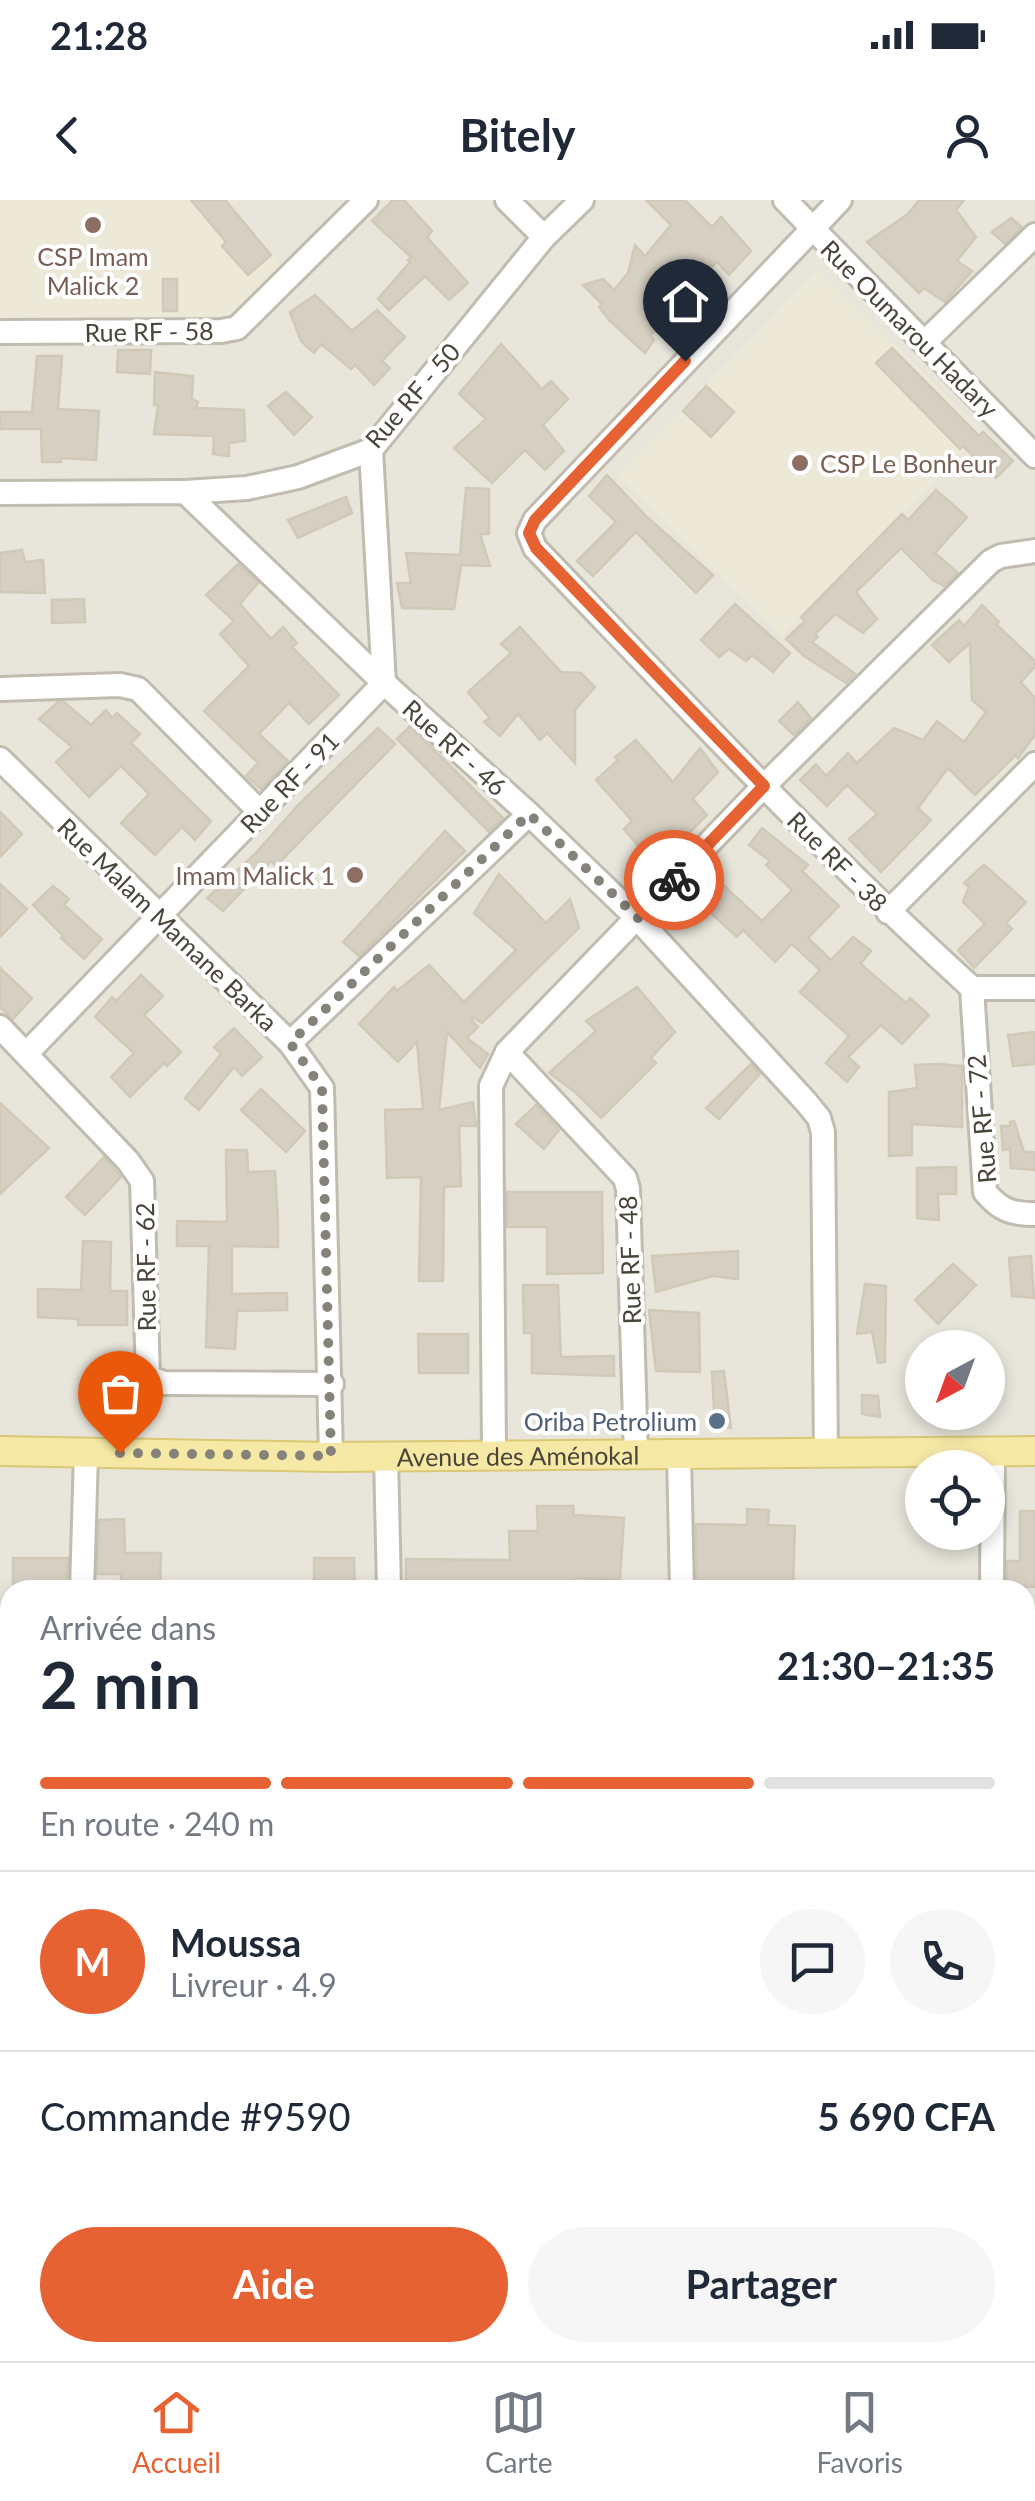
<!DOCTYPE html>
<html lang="fr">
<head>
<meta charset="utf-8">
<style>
  body { margin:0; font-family:Lato,sans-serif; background:#f6f6f7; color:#1f2937; height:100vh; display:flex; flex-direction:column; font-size:38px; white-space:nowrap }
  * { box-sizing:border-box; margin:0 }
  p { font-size:32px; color:#747a83 }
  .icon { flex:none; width:55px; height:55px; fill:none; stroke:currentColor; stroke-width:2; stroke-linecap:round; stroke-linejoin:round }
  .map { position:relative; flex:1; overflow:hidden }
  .panel { position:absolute; left:0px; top:1380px; width:1035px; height:782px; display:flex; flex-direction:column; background:#fff; border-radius:30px 30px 0 0; box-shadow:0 5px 15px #0003 }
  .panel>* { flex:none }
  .needle { width:65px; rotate:221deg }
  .controls { position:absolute; left:905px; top:1130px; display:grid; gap:20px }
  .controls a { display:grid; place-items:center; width:100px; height:100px; border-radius:50%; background:#fff; box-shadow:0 5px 15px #0003; font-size:50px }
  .pin { position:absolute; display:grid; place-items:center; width:85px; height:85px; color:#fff; margin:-102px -42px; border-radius:50% 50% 50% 0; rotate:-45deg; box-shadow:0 0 10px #0007 }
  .pin .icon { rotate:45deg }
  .courier { position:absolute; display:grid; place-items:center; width:100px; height:100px; margin:-50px; border:8px solid #e76232; border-radius:50%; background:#fff; color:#222; box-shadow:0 2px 12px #0007 }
  .headline em { font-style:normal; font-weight:700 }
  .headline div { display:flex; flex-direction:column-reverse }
  .headline { display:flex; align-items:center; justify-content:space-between; height:170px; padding:0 40px }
  h1 { font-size:65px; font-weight:700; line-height:75px }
  .bar { display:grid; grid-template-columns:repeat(4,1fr); gap:15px 10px; align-content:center; height:120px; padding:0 40px }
  .bar i { height:12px; border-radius:8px; background:#e0e1e3 }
  .bar .selected { background:#e76232 }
  .bar p { grid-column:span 4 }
  .line { display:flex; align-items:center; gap:25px; padding:0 40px; border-top:2px solid #e0e1e3 }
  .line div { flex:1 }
  .round { display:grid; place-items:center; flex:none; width:105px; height:105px; border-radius:52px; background:#f6f6f7 }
  .action { display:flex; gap:20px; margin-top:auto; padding:20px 40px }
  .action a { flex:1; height:115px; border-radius:60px; background:#e76232; color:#fff; font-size:40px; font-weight:700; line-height:115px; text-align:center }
  .action a+a { background:#f6f6f7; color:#1f2937 }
  .status { display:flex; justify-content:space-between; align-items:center; height:70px; padding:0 50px; background:#fff; direction:ltr }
  .status svg { height:28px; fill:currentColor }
  header { display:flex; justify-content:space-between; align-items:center; height:130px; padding:0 40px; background:#fff; font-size:45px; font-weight:700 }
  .dock { display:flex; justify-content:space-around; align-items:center; height:140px; border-top:2px solid #e0e1e3; background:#fff; font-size:28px; color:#747a83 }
  .dock a { display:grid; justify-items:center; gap:5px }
  .dock .selected { color:#e76232 }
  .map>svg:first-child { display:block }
  .residential { fill:#e8e6db; fill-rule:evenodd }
  .education { fill:#ece9d8 }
  .building { fill:#d6d0c3; stroke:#d0c9b7; stroke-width:2.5 }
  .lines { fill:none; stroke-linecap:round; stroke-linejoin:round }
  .minor-casing { stroke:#c0bcb0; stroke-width:28 }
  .major-casing { stroke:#dac875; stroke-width:32 }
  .minor { stroke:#fff; stroke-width:22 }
  .major { stroke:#f6e8a5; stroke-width:28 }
  .done { stroke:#858279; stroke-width:10; stroke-dasharray:0 18 }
  .route { stroke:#e76232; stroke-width:12 }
  .education-dot { fill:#8d6e63; stroke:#fff; stroke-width:4 }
  .service-dot { fill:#5c6f8a; stroke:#fff; stroke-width:4 }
  .labels { text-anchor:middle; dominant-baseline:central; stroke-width:8; stroke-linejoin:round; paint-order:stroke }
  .education-label { font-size:25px; fill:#785e54; stroke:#fff }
  .street-label { font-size:25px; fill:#49453a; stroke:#fff }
  .service-label { font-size:25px; fill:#4e5e75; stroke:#fff; text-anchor:end }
</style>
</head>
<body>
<div class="status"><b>21:28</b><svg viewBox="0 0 49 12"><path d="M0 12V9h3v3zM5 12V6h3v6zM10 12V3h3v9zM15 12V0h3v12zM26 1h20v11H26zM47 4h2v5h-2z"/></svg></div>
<header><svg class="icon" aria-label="back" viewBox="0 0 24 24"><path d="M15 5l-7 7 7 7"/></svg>Bitely<svg class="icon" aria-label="person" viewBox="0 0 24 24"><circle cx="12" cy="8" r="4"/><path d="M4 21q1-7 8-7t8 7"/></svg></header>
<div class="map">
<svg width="1035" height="2161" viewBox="0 0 1035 2161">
  <rect width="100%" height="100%" fill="#f5f3ed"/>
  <path class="residential" d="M0 0H1035V2161H0ZM922 1148H988V1212H922ZM922 1268H988V1332H922ZM10 1390H1025V2152H10Z"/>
  <g class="education">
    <polygon points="0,0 239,0 233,7 284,68 235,118 0,119"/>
    <polygon points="818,70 983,232 782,436 617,275"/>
    <polygon points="1025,1506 1035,1506 1035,1867 1025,1866"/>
  </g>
  <g class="building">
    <polygon points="191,0 225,0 271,55 248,75 222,46 226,42"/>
    <polygon points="393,0 404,0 432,31 427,37 468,83 449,100 425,76 389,110 378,99 410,62 408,60 411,57 372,21"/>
    <polygon points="646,0 685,0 712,27 721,17 751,51 729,75 717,62 682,94 657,124 660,127 650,135 654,140 645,153 609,120 599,107 602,104 583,85 603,79 614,90 628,73 635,45 645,56 671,25"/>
    <polygon points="919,0 964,0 956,10 976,37 957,61 972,71 945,102 924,88 919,93 867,42 908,14"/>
    <polygon points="1011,18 1022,27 1005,44 992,32"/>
    <rect x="163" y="79" width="14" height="32"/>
    <polygon points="315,95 352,131 377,110 405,137 382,161 390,168 374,185 355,165 351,169 321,144 314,153 301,141 290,112"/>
    <polygon points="501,144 542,189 551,181 568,199 543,225 564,251 545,270 525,250 492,283 454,248 486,219 459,194"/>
    <polygon points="892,148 979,236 983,232 1013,261 996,278 963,246 960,249 876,163"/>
    <polygon points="118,150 151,150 150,174 117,172"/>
    <polygon points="37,156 62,156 58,209 99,211 96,260 61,258 61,262 42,262 41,229 0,229 0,212 32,212"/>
    <polygon points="155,172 193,176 192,199 198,202 196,208 244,210 245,241 229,243 229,256 213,254 214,236 154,234 158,205 154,205"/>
    <polygon points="706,186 734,212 711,237 683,211"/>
    <polygon points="286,192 312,217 294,235 268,206"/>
    <polygon points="607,275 648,318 713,375 696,393 636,332 593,376 577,361 616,322 589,296"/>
    <polygon points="466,288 489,289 489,334 480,334 490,366 461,365 454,409 402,408 397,383 411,383 406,353 460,355"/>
    <polygon points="936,290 967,317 935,353 958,373 944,386 933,380 901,348 856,392 877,419 863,433 835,414 815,434 818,437 812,442 855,474 846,483 804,456 786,439 805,421 801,417 902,314 908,320"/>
    <polygon points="346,297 352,313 298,338 288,320"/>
    <polygon points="22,350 25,362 43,360 45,393 0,392 0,353"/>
    <polygon points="238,364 258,383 240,404 271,439 283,427 297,443 292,447 339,495 309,524 289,503 259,534 288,561 261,589 246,576 258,563 204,511 249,466 220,434 234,421 206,395"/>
    <polygon points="84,399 85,422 52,423 52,400"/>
    <polygon points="735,404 790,453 773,472 752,455 746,461 729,449 719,457 701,440"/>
    <polygon points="982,405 999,422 996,424 1035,461 1035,467 1021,482 1035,498 1035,535 1018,558 1016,555 975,595 948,568 918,608 931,620 881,672 849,639 877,614 847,585 827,606 800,580 816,564 826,576 848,553 857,563 894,528 923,540 937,521 964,542 986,512 972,500 970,443 949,462 932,445 959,420 964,426"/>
    <polygon points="520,427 561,472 581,473 595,487 575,510 575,563 547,533 540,540 518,514 500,536 484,522 490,518 468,492 511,453 501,444"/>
    <polygon points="58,502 64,502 91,525 106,510 112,518 117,513 140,534 131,543 211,621 195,640 182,627 155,655 121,623 149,594 121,566 89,597 56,562 72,547 39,519"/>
    <polygon points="798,502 811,518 794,535 779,521"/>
    <polygon points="410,526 503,618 489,632 397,539"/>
    <polygon points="378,528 395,544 276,666 271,661 223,711 207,698 255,654 298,605"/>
    <polygon points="636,540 673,582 700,548 718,572 693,599 707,615 689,633 694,637 660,672 624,629 632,621 596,580 618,560 615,557"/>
    <polygon points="0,612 22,634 0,657"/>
    <polygon points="762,628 808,665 802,671 839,706 808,738 831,760 853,737 871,751 861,763 863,766 906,803 910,798 929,815 902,844 881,825 848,857 859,867 847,882 826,863 849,836 800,792 820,770 792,744 775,762 743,730 737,737 701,704 721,683 762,721 792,690 766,665 770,661 749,645"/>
    <polygon points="445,631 465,651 359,756 343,742"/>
    <polygon points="984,665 1026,702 1006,723 1012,729 974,768 958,750 985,724 963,702 969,687 964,683"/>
    <polygon points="499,674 546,723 570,699 579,728 482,823 473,817 471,819 478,827 467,838 488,854 480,868 447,832 439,910 473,902 476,926 459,926 461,986 444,987 443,1081 419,1081 421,977 387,978 385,910 423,909 417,842 398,862 359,824 394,787 397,791 429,765 464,802 516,750 474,713"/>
    <polygon points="0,684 27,709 0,737"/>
    <polygon points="53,686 69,699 64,705 102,739 84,759 61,738 63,736 33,705"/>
    <polygon points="0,768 32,798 13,819 0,807"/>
    <polygon points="141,775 163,796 144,815 181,852 167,866 164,863 130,897 111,877 134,853 95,817 112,797 116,801"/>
    <polygon points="637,787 675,832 651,858 656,863 601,918 575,892 549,873 596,831 586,821"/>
    <polygon points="234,828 262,857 242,876 234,867 199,910 185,898 221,854 214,847"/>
    <polygon points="1035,832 1035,864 1013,866 1008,835"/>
    <polygon points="751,864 760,874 719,919 706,908"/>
    <polygon points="939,864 962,866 962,927 912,924 912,955 889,956 889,892 917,888 915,865"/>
    <polygon points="261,889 305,931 286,952 241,910"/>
    <polygon points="0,903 49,948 0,994"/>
    <polygon points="536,905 559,930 544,949 516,924"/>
    <polygon points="1014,921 1024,952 1035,952 1035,970 1011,968 1010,949 1003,950 1001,926 1010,926 1010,922"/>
    <polygon points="226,950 247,950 248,972 275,971 278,1022 278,1047 232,1046 232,1094 287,1093 287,1110 237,1111 235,1149 206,1147 209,1046 177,1046 177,1021 227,1022"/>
    <polygon points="104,957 121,977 85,1015 66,997"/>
    <polygon points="956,967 956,994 938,994 939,1020 917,1018 917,968"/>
    <polygon points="507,992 602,992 603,1073 547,1074 547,1027 507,1027"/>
    <polygon points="83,1041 111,1042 110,1091 127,1091 127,1125 78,1125 78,1119 38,1117 38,1089 81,1090"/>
    <polygon points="738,1051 738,1079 713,1076 656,1092 652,1056"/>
    <polygon points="1031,1056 1034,1098 1012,1096 1009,1058"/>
    <polygon points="953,1064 976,1085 938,1124 915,1100"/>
    <polygon points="865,1084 886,1086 885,1162 878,1163 872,1132 857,1134"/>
    <polygon points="523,1085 558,1085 561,1157 614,1156 614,1176 532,1173 532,1133 524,1133"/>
    <polygon points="649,1110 699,1113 700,1172 656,1171"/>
    <polygon points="418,1134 468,1134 468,1173 419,1173"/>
    <polygon points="724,1171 731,1228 715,1226 712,1172"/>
    <polygon points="862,1195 878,1196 880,1217 862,1214"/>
    <polygon points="537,1306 573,1306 574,1315 624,1318 620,1380 575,1378 575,1387 406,1388 406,1359 510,1360 509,1331 538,1331"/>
    <polygon points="747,1309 769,1310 768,1325 795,1326 793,1386 697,1384 696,1324 747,1325"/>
    <polygon points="1020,1311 1035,1311 1035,1387 1007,1387 1007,1361 1020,1361"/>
    <polygon points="124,1319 125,1353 161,1353 160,1390 121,1390 121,1374 97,1374 99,1320"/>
    <polygon points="13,1358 68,1358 67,1384 13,1384"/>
    <polygon points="314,1358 354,1358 355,1389 314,1389"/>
  </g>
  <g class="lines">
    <defs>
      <g id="minor">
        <polyline points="507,0 544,37"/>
        <polyline points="785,0 1035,256"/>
        <path d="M840 0 535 320 529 333 535 348C678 497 819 649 972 788H1035"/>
        <polyline points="0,132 221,131 237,128 366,0"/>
        <polyline points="926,141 1035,35"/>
        <polyline points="185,292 247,288 298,277 371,250 544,37 582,0"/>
        <polyline points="0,293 185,292 384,483 529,614 638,719 806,902 819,918 823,932 826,1253"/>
        <polyline points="0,489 120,485 138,489 260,612"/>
        <polyline points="0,559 290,843 322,888 331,1257"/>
        <polyline points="888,712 1035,564"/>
        <path d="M972 788 985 992C1000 1010 1011 1014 1035 1014"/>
        <polyline points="0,827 128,961 142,981 148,1177 164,1183 332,1184"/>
        <polyline points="290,843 529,614"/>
        <polyline points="507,852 625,978 628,989 636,1255"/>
        <polyline points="27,853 384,483 371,250"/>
        <polyline points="494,1248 491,886 507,852 764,586 991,361 1001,356 1035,351"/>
        <polyline points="679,1254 682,1390"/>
        <polyline points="386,1255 389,1390"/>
        <polyline points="82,1390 86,1253"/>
        <polyline points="992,1390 993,1251"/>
        <polyline points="0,1480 10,1480"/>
        <polyline points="1025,1490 1035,1490"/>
        <polyline points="1025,1874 1035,1874"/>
        <polyline points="0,1996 10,1996"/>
        <polyline points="1025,2051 1035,2034"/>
        <polyline points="202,2152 203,2161"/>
        <polyline points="921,2152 936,2161"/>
        <polyline points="500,2161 505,2152"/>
        <polyline points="717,2161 722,2152"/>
        <polyline points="961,2161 966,2152"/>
      </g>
      <g id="major">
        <path id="s1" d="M0 1251 331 1257 1035 1251"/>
      </g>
    </defs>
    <use href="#minor" class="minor-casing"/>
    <use href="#major" class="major-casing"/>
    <use href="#minor" class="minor"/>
    <use href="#major" class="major"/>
  </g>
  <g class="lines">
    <polyline class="done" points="120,1253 331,1256 322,888 290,843 529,614 638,718 674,680"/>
    <polyline class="route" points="674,680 764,586 536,348 529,333 535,320 685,161"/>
  </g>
  <g class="education-dot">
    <circle cx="93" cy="25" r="10"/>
    <circle cx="800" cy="263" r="10"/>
    <circle cx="355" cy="675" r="10"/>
  </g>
  <circle class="service-dot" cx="717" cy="1221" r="10"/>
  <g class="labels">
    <g class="education-label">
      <text x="93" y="56">CSP Imam<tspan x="93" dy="29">Malick 2</tspan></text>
      <text x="820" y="263" text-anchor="start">CSP Le Bonheur</text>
      <text x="335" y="675" text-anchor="end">Imam Malick 1</text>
    </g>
    <g class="street-label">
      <text transform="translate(910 128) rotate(45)">Rue Oumarou Hadary</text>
      <text transform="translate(149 131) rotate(-1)">Rue RF - 58</text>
      <text transform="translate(412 195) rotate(-49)">Rue RF - 50</text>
      <text transform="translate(455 547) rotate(42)">Rue RF - 46</text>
      <text transform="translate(289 582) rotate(-46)">Rue RF - 91</text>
      <text transform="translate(838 661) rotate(45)">Rue RF - 38</text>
      <text transform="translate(168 724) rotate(44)">Rue Malam Mamane Barka</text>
      <text transform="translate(981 919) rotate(-95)">Rue RF - 72</text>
      <text transform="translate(629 1060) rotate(-92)">Rue RF - 48</text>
      <text transform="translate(145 1067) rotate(-91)">Rue RF - 62</text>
      <text stroke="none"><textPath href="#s1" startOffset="518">Avenue des Aménokal</textPath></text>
    </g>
    <g class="service-label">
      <text x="697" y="1221">Oriba Petrolium</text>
    </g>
  </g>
</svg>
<div class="controls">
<a><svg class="needle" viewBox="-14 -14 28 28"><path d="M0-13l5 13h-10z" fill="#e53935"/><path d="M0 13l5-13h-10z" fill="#747a83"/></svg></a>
<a><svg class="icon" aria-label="locate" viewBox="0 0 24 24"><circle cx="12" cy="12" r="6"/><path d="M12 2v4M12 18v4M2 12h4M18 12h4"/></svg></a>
</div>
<div class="pin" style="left:120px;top:1253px;background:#ea580c"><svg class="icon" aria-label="bag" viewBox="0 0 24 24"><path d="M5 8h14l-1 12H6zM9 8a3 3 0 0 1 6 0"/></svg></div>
<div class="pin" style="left:685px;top:161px;background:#1f2937"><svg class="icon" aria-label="home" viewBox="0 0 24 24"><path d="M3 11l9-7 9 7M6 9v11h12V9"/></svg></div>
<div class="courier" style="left:674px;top:680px"><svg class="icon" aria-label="bike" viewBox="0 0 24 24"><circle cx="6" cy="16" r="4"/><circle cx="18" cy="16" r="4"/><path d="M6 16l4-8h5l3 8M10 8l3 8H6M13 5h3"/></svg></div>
<section class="panel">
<div class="headline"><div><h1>2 min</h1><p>Arrivée dans</p></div><em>21:30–21:35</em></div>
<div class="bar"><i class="selected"></i><i class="selected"></i><i class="selected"></i><i></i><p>En route · 240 m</p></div>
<div class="line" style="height:180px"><b class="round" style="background:#e76232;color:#fff">M</b><div><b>Moussa</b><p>Livreur · 4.9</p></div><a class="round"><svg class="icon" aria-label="chat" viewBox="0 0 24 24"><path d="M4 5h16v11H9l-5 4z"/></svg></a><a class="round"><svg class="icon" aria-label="phone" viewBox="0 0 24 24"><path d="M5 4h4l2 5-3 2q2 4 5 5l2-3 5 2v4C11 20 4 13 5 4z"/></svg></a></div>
<div class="line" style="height:130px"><div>Commande #9590</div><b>5 690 CFA</b></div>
<div class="action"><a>Aide</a><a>Partager</a></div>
</section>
</div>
<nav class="dock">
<a class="selected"><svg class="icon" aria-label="home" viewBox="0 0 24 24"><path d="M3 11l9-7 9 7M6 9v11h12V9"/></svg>Accueil</a>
<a><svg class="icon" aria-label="map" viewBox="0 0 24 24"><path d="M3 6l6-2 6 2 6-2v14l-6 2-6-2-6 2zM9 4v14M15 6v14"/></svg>Carte</a>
<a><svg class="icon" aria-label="saved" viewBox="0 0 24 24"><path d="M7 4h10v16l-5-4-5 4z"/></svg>Favoris</a>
</nav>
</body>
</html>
